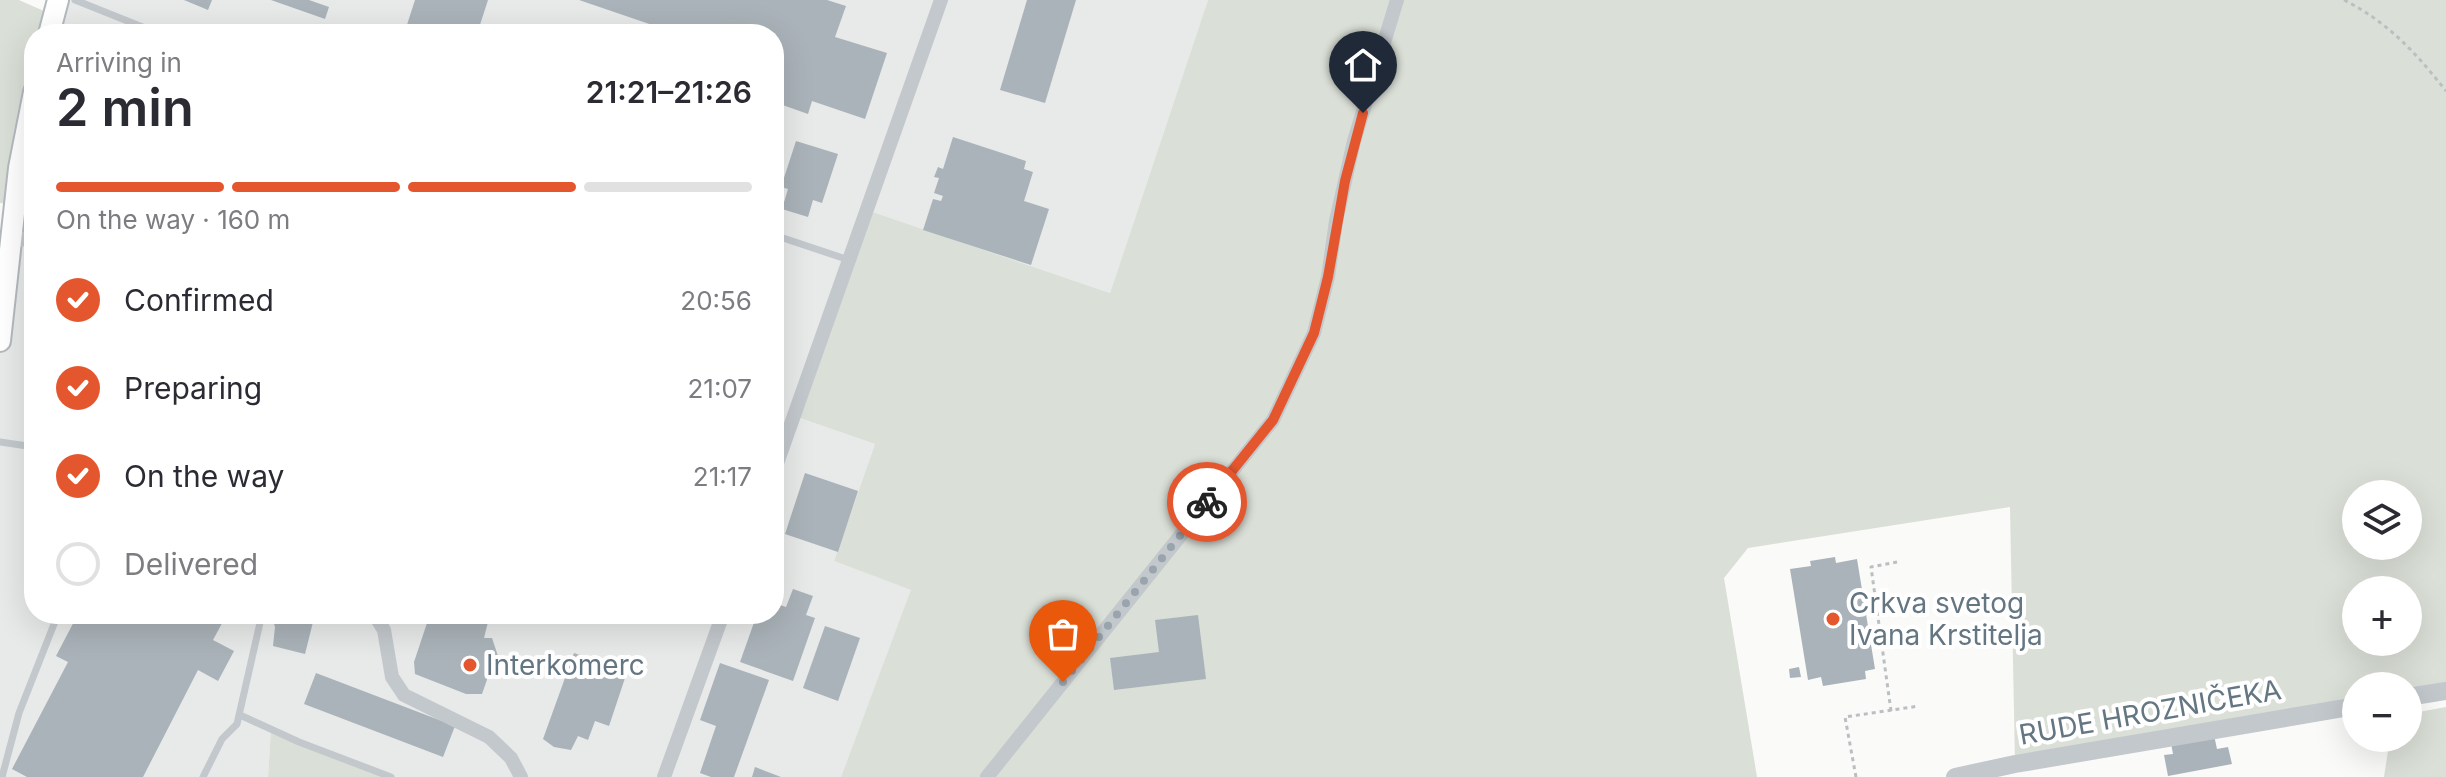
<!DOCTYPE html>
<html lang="en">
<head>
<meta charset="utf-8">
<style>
  body { margin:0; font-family:Inter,sans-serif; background:#f7f7f7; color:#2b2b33; height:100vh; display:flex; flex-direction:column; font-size:30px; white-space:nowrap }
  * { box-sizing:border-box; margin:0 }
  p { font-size:26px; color:#7c7c81 }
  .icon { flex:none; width:44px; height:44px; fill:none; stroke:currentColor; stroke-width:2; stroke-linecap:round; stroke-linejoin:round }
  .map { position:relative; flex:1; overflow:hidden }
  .drawer { position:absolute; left:24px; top:24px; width:760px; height:600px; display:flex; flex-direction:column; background:#fff; border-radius:32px; box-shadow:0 8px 32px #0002 }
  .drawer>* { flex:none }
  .controls { position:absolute; left:2342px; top:480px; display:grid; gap:16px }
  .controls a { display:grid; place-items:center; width:80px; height:80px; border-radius:50%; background:#fff; box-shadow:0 8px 32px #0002; font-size:40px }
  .pin { position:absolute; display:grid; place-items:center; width:68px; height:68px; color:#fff; margin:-82px -34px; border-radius:50% 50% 50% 0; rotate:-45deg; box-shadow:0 0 8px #0007 }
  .pin .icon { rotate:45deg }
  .courier { position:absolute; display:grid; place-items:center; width:80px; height:80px; margin:-40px; border:6px solid #e4572e; border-radius:50%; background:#fff; color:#222; box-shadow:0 2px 10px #0007 }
  .summary em { font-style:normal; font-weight:600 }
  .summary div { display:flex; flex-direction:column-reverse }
  .summary { display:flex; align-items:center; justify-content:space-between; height:136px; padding:0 32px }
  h1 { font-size:52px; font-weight:600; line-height:60px }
  .bar { display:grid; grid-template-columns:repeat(4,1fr); gap:12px 8px; align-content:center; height:96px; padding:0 32px }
  .bar i { height:10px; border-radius:6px; background:#e1e1e2 }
  .bar .on { background:#e4572e }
  .bar p { grid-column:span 4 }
  ol { padding:0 32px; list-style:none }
  li { display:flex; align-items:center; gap:24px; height:88px }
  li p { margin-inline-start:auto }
  li .icon { padding:8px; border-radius:50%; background:#e4572e; color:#fff; stroke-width:4 }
  li:last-child { color:#7c7c81 }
  li i { width:44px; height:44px; border:4px solid #e1e1e2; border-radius:50% }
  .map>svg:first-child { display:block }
  .built { fill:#e8e9e9 }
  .green { fill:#dadfd7; fill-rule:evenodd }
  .building { fill:#aab3b9 }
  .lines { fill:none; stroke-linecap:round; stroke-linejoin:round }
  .secondary-casing { stroke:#b3babf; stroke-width:24 }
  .path { stroke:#bbbfc2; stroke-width:3; stroke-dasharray:4 4; stroke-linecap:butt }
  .service { stroke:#c3c8cc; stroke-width:7 }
  .minor { stroke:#c3c8cc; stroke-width:14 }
  .tertiary { stroke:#c3c8cc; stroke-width:18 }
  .secondary { stroke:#fff; stroke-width:20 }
  .done { stroke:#99a4ac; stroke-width:8; stroke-dasharray:0 14.4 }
  .route { stroke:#e4572e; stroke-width:10 }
  .poi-dot { fill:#e4572e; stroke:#fff; stroke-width:3 }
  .labels { text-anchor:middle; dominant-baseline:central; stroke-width:8; stroke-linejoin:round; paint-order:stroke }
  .poi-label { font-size:28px; fill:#657683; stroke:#fff; text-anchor:start }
  .street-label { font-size:28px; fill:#657683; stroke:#fff }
</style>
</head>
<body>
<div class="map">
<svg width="2446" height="777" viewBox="0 0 2446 777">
  <rect width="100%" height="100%" fill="#fafaf8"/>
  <polygon class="built" points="58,0 1208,0 1110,293 867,210 794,416 875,444 834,561 912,590 841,777 391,777 271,730 268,777 0,777 0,341 34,92 34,614 774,614 774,34 49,34"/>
  <g class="green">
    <polygon points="0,0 19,0 53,15 49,34 34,34 34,92 14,204 0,203"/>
    <path d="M1208 0H2446V691L2408 697V686H2356V706L2015 764 2010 507 1748 548 1724 578 1757 777H841L911 590 834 561 875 444 794 416 867 210 1110 293ZM2356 494H2408V546H2356ZM2356 590H2408V642H2356Z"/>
    <polygon points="2446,707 2446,777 2384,777 2390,738 2408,738 2408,714"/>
    <polygon points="271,729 391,777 268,777"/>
  </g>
  <g class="building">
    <polygon points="184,0 212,0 208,10"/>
    <polygon points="271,0 309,0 329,7 325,19"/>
    <polygon points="415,0 488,0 477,34 404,34"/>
    <polygon points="579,0 827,0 846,6 835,37 887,53 865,119 812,101 808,114 774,102 774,34 658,34 661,28"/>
    <polygon points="1027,0 1076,0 1045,103 1000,90"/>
    <polygon points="953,137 1026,161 1024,169 1033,172 1024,201 1049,209 1031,265 923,230 933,199 941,201 943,196 934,193 939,178 934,177 938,167 943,169"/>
    <polygon points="796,141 838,154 822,203 813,200 808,217 782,209 788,189 781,187"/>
    <polygon points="805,473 858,491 838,552 785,534"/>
    <polygon points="1835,557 1836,563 1857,559 1875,669 1865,671 1866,679 1823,686 1821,677 1808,680 1790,569 1811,566 1810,561"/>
    <polygon points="793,589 813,596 806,615 815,618 793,681 740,662 757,614 774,614 774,603 786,607"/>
    <polygon points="78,614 227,614 213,640 234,651 218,681 198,670 143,777 27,777 12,769 68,662 56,656"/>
    <polygon points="271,614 315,614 305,654 273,646 275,627"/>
    <polygon points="430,614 490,614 484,638 492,638 500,662 487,664 490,671 482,694 466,694 415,674 414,662"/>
    <polygon points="1198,615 1206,679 1114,690 1110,658 1159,652 1155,620"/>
    <polygon points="825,626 860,638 838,701 803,688"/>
    <polygon points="574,653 627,672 609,726 595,721 588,740 578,736 571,750 554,747 543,739"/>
    <polygon points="720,663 769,680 734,777 711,777 700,773 716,726 700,720"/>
    <polygon points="1799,667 1801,677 1790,678 1789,669"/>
    <polygon points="316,673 455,726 443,757 304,704"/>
    <polygon points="2214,735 2217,749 2228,747 2232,764 2168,776 2164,755 2173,754 2171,743"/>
    <polygon points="755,767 781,777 752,777"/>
  </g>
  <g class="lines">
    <defs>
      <g id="secondary">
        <polyline points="49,34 58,0"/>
        <polyline points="0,341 19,168 34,92"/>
      </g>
    </defs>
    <use href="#secondary" class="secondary-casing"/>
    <g class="path">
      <path d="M2344 0C2389 23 2415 52 2446 91"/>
      <polyline points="1891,711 1871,567 1897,562"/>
      <polyline points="1856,777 1845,717 1919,706"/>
    </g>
    <g class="service">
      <polyline points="75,0 160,34"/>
      <polyline points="774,235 849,260"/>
      <polyline points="0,442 34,447"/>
      <polyline points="240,715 299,742 391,777"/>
      <polyline points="2,777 19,713 58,614"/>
      <polyline points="203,777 222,739 237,724 262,614"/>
    </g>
    <g class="minor">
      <polyline points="19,168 34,194"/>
      <polyline points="9,243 34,236"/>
      <polyline points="774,472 941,0"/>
      <polyline points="374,614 384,630 392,677 404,695 489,737 511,758 521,777"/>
      <polyline points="664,777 723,614"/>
      <polyline points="987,777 1273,420 1314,333 1328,277 1336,221 1354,141 1397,0"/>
    </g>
    <g class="tertiary">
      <polyline points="2408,697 2446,691"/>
      <polyline points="1955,777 2015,764 2356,706"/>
    </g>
    <use href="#secondary" class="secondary"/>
  </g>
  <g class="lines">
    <polyline class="done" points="1063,682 1207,502"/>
    <polyline class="route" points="1207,502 1273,420 1314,333 1328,277 1345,181 1363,113"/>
  </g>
  <g class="poi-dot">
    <circle cx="1833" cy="619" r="8"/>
    <circle cx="470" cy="665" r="8"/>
  </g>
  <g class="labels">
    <g class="poi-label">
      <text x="1849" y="603">Crkva svetog<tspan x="1849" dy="32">Ivana Krstitelja</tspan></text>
      <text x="486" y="665">Interkomerc</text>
    </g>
    <g class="street-label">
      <text transform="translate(2150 712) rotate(-10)">RUDE HROZNIČEKA</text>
    </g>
  </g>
</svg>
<div class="controls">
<a><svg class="icon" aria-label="layers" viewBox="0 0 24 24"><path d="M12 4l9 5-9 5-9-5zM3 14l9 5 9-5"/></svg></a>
<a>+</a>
<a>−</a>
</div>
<div class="pin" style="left:1063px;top:682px;background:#ea580c"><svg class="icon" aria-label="bag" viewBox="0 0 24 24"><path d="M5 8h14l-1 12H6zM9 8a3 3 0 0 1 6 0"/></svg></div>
<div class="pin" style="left:1363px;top:113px;background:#1f2937"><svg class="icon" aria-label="home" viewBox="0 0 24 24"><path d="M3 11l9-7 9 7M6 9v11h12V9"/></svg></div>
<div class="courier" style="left:1207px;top:502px"><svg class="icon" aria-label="bike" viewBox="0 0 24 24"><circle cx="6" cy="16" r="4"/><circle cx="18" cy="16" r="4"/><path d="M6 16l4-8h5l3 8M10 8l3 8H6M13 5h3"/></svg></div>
<section class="drawer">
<div class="summary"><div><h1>2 min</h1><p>Arriving in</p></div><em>21:21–21:26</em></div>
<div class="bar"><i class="on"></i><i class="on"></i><i class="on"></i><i></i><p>On the way · 160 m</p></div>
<ol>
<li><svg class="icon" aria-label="check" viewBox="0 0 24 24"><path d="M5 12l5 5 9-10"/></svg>Confirmed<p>20:56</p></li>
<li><svg class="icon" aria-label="check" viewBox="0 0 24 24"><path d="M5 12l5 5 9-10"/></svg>Preparing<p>21:07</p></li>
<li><svg class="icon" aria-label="check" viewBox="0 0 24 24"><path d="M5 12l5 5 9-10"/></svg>On the way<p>21:17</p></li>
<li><i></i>Delivered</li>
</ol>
</section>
</div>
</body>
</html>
